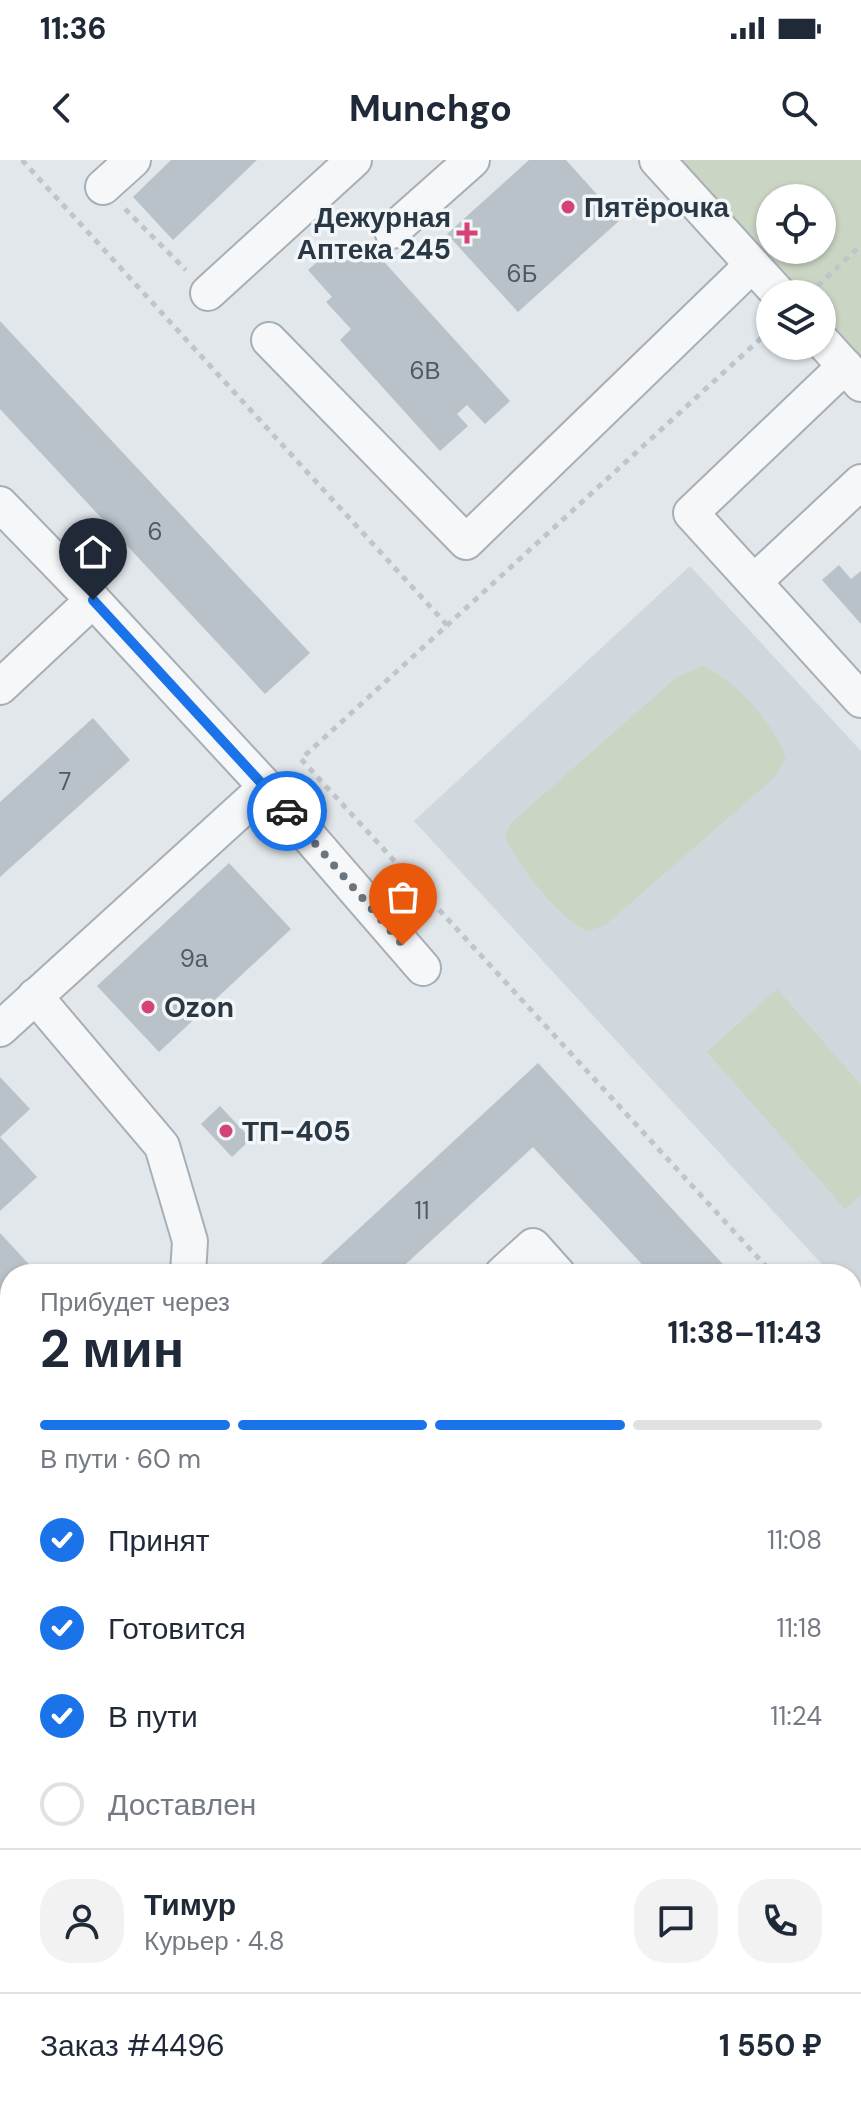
<!DOCTYPE html>
<html lang="ru">
<head>
<meta charset="utf-8">
<style>
  body { margin:0; font-family:"DM Sans",sans-serif; background:#f2f2f3; color:#1f2937; height:100vh; display:flex; flex-direction:column; font-size:30px; white-space:nowrap }
  * { box-sizing:border-box; margin:0 }
  p { font-size:26px; color:#747a83 }
  .icon { flex:none; width:44px; height:44px; fill:none; stroke:currentColor; stroke-width:2; stroke-linecap:round; stroke-linejoin:round }
  .map { position:relative; flex:1; overflow:hidden }
  .side { position:absolute; left:0px; top:1104px; width:862px; height:848px; display:flex; flex-direction:column; background:#fff; border-radius:32px 32px 0 0; box-shadow:0 2px 6px #0004 }
  .side>* { flex:none }
  .tools { position:absolute; left:756px; top:24px; display:grid; gap:16px }
  .tools a { display:grid; place-items:center; width:80px; height:80px; border-radius:50%; background:#fff; box-shadow:0 2px 6px #0004; font-size:40px }
  .pin { position:absolute; display:grid; place-items:center; width:68px; height:68px; color:#fff; margin:-82px -34px; border-radius:50% 50% 50% 0; rotate:-45deg; box-shadow:0 0 8px #0007 }
  .pin .icon { rotate:45deg }
  .courier { position:absolute; display:grid; place-items:center; width:80px; height:80px; margin:-40px; border:6px solid #1a73e8; border-radius:50%; background:#fff; color:#222; box-shadow:0 2px 10px #0007 }
  .head em { font-style:normal; font-weight:700 }
  .head div { display:flex; flex-direction:column-reverse }
  .head { display:flex; align-items:center; justify-content:space-between; height:136px; padding:0 40px }
  h1 { font-size:52px; font-weight:700; line-height:60px }
  .bar { display:grid; grid-template-columns:repeat(4,1fr); gap:12px 8px; align-content:center; height:96px; padding:0 40px }
  .bar i { height:10px; border-radius:6px; background:#e0e1e3 }
  .bar .active { background:#1a73e8 }
  .bar p { grid-column:span 4 }
  .line { display:flex; align-items:center; gap:20px; padding:0 40px; border-top:2px solid #e0e1e3 }
  .line div { flex:1 }
  .round { display:grid; place-items:center; flex:none; width:84px; height:84px; border-radius:32px; background:#f2f2f3 }
  ol { padding:0 40px; list-style:none }
  li { display:flex; align-items:center; gap:24px; height:88px }
  li p { margin-inline-start:auto }
  li .icon { padding:8px; border-radius:50%; background:#1a73e8; color:#fff; stroke-width:4 }
  li:last-child { color:#747a83 }
  li i { width:44px; height:44px; border:4px solid #e0e1e3; border-radius:50% }
  .status { display:flex; justify-content:space-between; align-items:center; height:56px; padding:0 40px; background:#fff; direction:ltr }
  .status svg { height:22px; fill:currentColor }
  header { display:flex; justify-content:space-between; align-items:center; height:104px; padding:0 40px; background:#fff; font-size:36px; font-weight:700 }
  .map>svg:first-child { display:block }
  .built { fill:#d0d7dd }
  .green { fill:#cbd5c3; fill-rule:evenodd }
  .building { fill:#b9c2c9 }
  .lines { fill:none; stroke-linecap:round; stroke-linejoin:round }
  .minor-casing { stroke:#a7afb6; stroke-width:38 }
  .path { stroke:#c0c5ca; stroke-width:5; stroke-dasharray:6 6; stroke-linecap:butt }
  .minor { stroke:#f5f7f9; stroke-width:34 }
  .done { stroke:#6a757e; stroke-width:8; stroke-dasharray:0 14.4 }
  .route { stroke:#1a73e8; stroke-width:10 }
  .poi-dot { fill:#d44375; stroke:#f2f6f8; stroke-width:3 }
  .labels { text-anchor:middle; dominant-baseline:central; stroke-width:7; stroke-linejoin:round; paint-order:stroke }
  .number-label { font-size:24px; fill:#4d5a65 }
  .poi-label { font-size:28px; font-weight:bold; fill:#293844; stroke:#f2f6f8; text-anchor:start }
</style>
</head>
<body>
<div class="status"><b>11:36</b><svg viewBox="0 0 49 12"><path d="M0 12V9h3v3zM5 12V6h3v6zM10 12V3h3v9zM15 12V0h3v12zM26 1h20v11H26zM47 4h2v5h-2z"/></svg></div>
<header><svg class="icon" aria-label="back" viewBox="0 0 24 24"><path d="M15 5l-7 7 7 7"/></svg>Munchgo<svg class="icon" aria-label="search" viewBox="0 0 24 24"><circle cx="10" cy="10" r="6"/><path d="M15 15l6 6"/></svg></header>
<div class="map">
<svg width="861" height="1952" viewBox="0 0 861 1952">
  <rect width="100%" height="100%" fill="#e2e7eb"/>
  <g class="built">
    <polygon points="690,406 861,591 861,1146 852,1136 852,1114 831,1114 414,661"/>
    <polygon points="861,1429 861,1950 736,1942 852,1942 852,1437"/>
  </g>
  <g class="green">
    <path d="M681 0H861V196L822 154V134H804ZM770 38H822V90H770Z"/>
    <path d="M703 506C738 522 772 562 786 598L773 619 604 766 587 771C559 758 518 706 505 677L512 662 677 517Z"/>
    <polygon points="777,829 861,925 861,1035 845,1049 707,892"/>
  </g>
  <g class="building">
    <polygon points="171,0 257,0 173,80 133,37"/>
    <polygon points="529,0 566,0 620,60 518,152 447,74"/>
    <polygon points="367,83 510,241 485,264 467,245 457,254 468,266 440,291 340,180 351,169 326,142 332,137 308,110 334,87 348,101"/>
    <polygon points="0,161 310,493 265,534 0,249"/>
    <polygon points="839,405 851,419 861,411 861,464 822,420"/>
    <polygon points="93,558 130,600 0,717 0,642"/>
    <polygon points="229,703 291,769 159,892 97,826"/>
    <polygon points="538,903 732,1114 651,1114 533,987 395,1114 310,1114"/>
    <polygon points="0,917 30,949 0,977"/>
    <polygon points="220,946 251,979 232,997 201,964"/>
    <polygon points="0,977 37,1017 0,1051"/>
    <polygon points="0,1073 38,1114 10,1114 10,1309 0,1318"/>
    <polygon points="852,1244 861,1254 861,1318 852,1326"/>
    <polygon points="0,1490 10,1500 10,1593 0,1582"/>
    <polygon points="861,1707 861,1767 852,1775 852,1715"/>
    <polygon points="0,1840 10,1851 10,1942 95,1942 105,1952 0,1952"/>
    <polygon points="333,1942 419,1942 428,1952 342,1952"/>
  </g>
  <g class="lines">
    <defs>
      <g id="minor">
        <polyline points="657,0 779,134"/>
        <polyline points="103,27 133,0"/>
        <polyline points="392,71 472,0"/>
        <polyline points="208,133 354,0"/>
        <polyline points="269,180 466,382 752,105"/>
        <polyline points="822,181 861,224"/>
        <polyline points="845,206 691,353 861,540"/>
        <polyline points="0,344 93,440 0,527"/>
        <polyline points="755,421 861,322"/>
        <polyline points="266,627 423,808"/>
        <polyline points="35,836 162,986 190,1081 188,1114"/>
        <polyline points="0,869 266,627 93,440"/>
        <polyline points="502,1114 533,1086 558,1114"/>
        <polyline points="0,1373 10,1367"/>
        <polyline points="0,1398 10,1409"/>
        <polyline points="0,1711 10,1722"/>
        <polyline points="213,1942 222,1952"/>
        <polyline points="508,1942 518,1952"/>
      </g>
    </defs>
    <use href="#minor" class="minor-casing"/>
    <g class="path">
      <polyline points="22,0 447,465"/>
      <polyline points="125,49 186,110"/>
      <polyline points="809,134 861,85"/>
      <polyline points="770,170 301,599 773,1114"/>
      <polyline points="852,1198 861,1208"/>
      <polyline points="0,1640 10,1651"/>
      <polyline points="281,1942 291,1952"/>
    </g>
    <use href="#minor" class="minor"/>
  </g>
  <g class="lines">
    <polyline class="done" points="287,651 403,785"/>
    <polyline class="route" points="93,440 287,651"/>
  </g>
  <g class="poi-dot">
    <circle cx="568" cy="47" r="8"/>
    <path d="M463 61h8v8h8v8h-8v8h-8v-8h-8v-8h8z"/>
    <circle cx="148" cy="847" r="8"/>
    <circle cx="226" cy="971" r="8"/>
  </g>
  <g class="labels">
    <g class="number-label">
      <text x="522" y="113">6Б</text>
      <text x="425" y="210">6В</text>
      <text x="155" y="371">6</text>
      <text x="65" y="621">7</text>
      <text x="194" y="798">9а</text>
      <text x="422" y="1050">11</text>
    </g>
    <g class="poi-label">
      <text x="584" y="47">Пятёрочка</text>
      <text x="451" y="57" text-anchor="end">Дежурная<tspan x="451" dy="32">Аптека 245</tspan></text>
      <text x="164" y="847">Ozon</text>
      <text x="242" y="971">ТП-405</text>
    </g>
  </g>
</svg>
<div class="tools">
<a><svg class="icon" aria-label="locate" viewBox="0 0 24 24"><circle cx="12" cy="12" r="6"/><path d="M12 2v4M12 18v4M2 12h4M18 12h4"/></svg></a>
<a><svg class="icon" aria-label="layers" viewBox="0 0 24 24"><path d="M12 4l9 5-9 5-9-5zM3 14l9 5 9-5"/></svg></a>
</div>
<div class="pin" style="left:403px;top:785px;background:#ea580c"><svg class="icon" aria-label="bag" viewBox="0 0 24 24"><path d="M5 8h14l-1 12H6zM9 8a3 3 0 0 1 6 0"/></svg></div>
<div class="pin" style="left:93px;top:440px;background:#1f2937"><svg class="icon" aria-label="home" viewBox="0 0 24 24"><path d="M3 11l9-7 9 7M6 9v11h12V9"/></svg></div>
<div class="courier" style="left:287px;top:651px"><svg class="icon" aria-label="car" viewBox="0 0 24 24"><path d="M5 17H2v-5l4-1 3-4h7l3 4 3 1v5h-3M9 17h6M6 11h13"/><circle cx="7" cy="17" r="2"/><circle cx="17" cy="17" r="2"/></svg></div>
<section class="side">
<div class="head"><div><h1>2 мин</h1><p>Прибудет через</p></div><em>11:38–11:43</em></div>
<div class="bar"><i class="active"></i><i class="active"></i><i class="active"></i><i></i><p>В пути · 60 m</p></div>
<ol>
<li><svg class="icon" aria-label="check" viewBox="0 0 24 24"><path d="M5 12l5 5 9-10"/></svg>Принят<p>11:08</p></li>
<li><svg class="icon" aria-label="check" viewBox="0 0 24 24"><path d="M5 12l5 5 9-10"/></svg>Готовится<p>11:18</p></li>
<li><svg class="icon" aria-label="check" viewBox="0 0 24 24"><path d="M5 12l5 5 9-10"/></svg>В пути<p>11:24</p></li>
<li><i></i>Доставлен</li>
</ol>
<div class="line" style="height:144px"><a class="round"><svg class="icon" aria-label="person" viewBox="0 0 24 24"><circle cx="12" cy="8" r="4"/><path d="M4 21q1-7 8-7t8 7"/></svg></a><div><b>Тимур</b><p>Курьер · 4.8</p></div><a class="round"><svg class="icon" aria-label="chat" viewBox="0 0 24 24"><path d="M4 5h16v11H9l-5 4z"/></svg></a><a class="round"><svg class="icon" aria-label="phone" viewBox="0 0 24 24"><path d="M5 4h4l2 5-3 2q2 4 5 5l2-3 5 2v4C11 20 4 13 5 4z"/></svg></a></div>
<div class="line" style="height:104px"><div>Заказ #4496</div><b>1 550 ₽</b></div>
</section>
</div>
</body>
</html>
